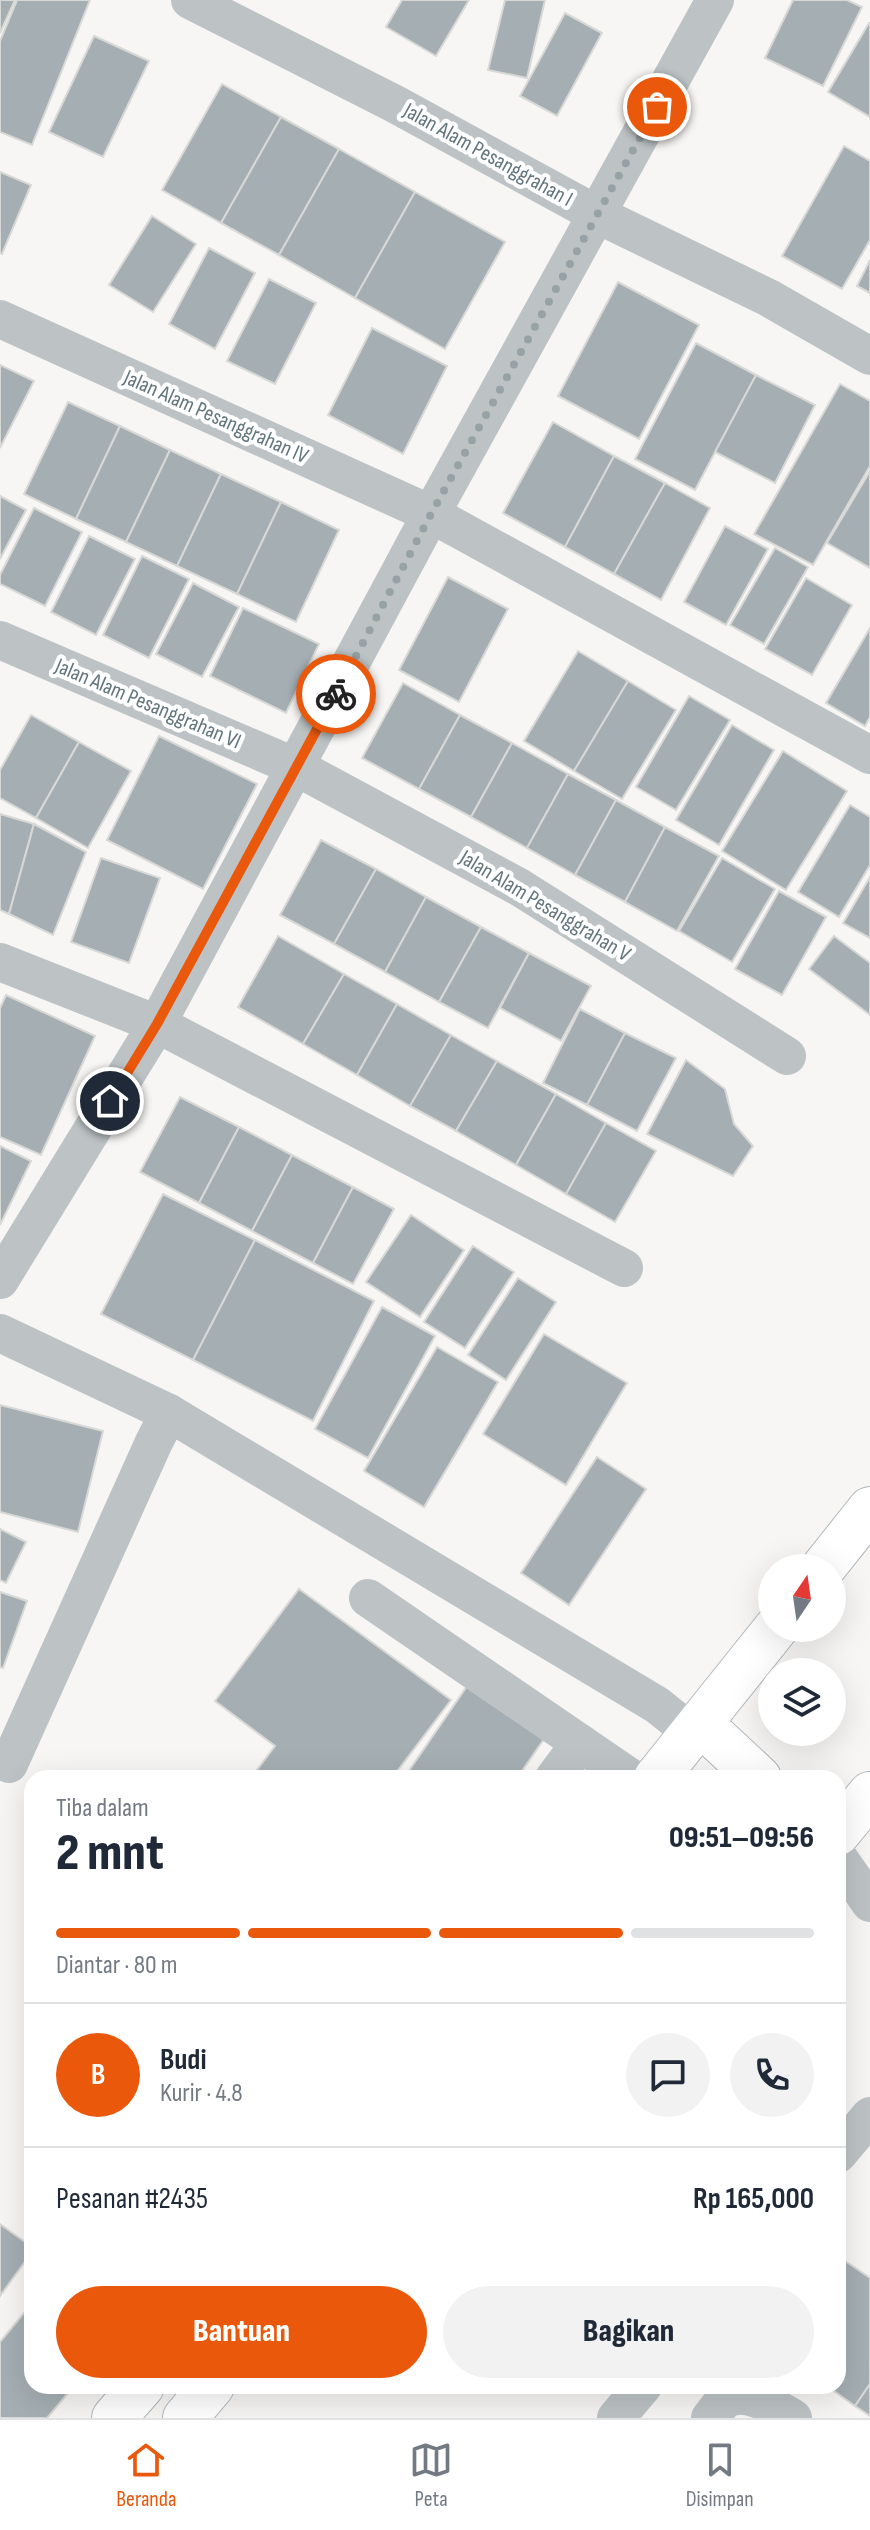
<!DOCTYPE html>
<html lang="id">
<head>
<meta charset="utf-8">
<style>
  body { margin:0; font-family:"Sofia Sans Condensed",sans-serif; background:#f2f2f3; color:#1f2937; height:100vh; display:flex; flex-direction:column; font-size:30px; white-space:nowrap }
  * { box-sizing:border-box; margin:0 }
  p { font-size:26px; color:#747a83 }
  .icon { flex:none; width:44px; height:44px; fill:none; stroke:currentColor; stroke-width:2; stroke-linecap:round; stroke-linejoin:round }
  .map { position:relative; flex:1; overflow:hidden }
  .sheet { position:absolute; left:24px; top:1770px; width:822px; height:624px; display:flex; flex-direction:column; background:#fff; border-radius:24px; box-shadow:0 8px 32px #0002 }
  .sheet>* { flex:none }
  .needle { width:52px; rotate:13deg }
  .controls { position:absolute; left:758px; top:1554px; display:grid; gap:16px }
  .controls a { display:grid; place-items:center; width:88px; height:88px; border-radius:50%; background:#fff; box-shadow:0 8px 32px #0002; font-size:40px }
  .pin { position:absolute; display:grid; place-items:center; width:68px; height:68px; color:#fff; margin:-34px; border:4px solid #fff; border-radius:50%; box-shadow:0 2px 8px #0007 }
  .courier { position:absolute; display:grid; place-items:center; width:80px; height:80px; margin:-40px; border:6px solid #ea580c; border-radius:50%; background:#fff; color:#222; box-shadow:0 2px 10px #0007 }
  .summary em { font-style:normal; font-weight:800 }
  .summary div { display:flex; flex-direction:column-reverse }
  .summary { display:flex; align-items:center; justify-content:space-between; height:136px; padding:0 32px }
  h1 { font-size:52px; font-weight:800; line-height:60px }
  .bar { display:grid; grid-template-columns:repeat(4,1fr); gap:12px 8px; align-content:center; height:96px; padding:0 32px }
  .bar i { height:10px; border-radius:6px; background:#e0e1e3 }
  .bar .active { background:#ea580c }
  .bar p { grid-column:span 4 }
  .line { display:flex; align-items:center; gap:20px; padding:0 32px; border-top:2px solid #e0e1e3 }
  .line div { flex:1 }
  .round { display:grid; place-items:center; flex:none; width:84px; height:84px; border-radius:42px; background:#f2f2f3 }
  .primary-button { display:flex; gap:16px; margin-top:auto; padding:16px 32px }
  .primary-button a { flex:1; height:92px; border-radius:48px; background:#ea580c; color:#fff; font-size:32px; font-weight:800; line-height:92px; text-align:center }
  .primary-button a+a { background:#f2f2f3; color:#1f2937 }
  .menu { display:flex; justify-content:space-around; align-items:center; height:112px; border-top:2px solid #e0e1e3; background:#fff; font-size:22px; color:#747a83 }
  .menu a { display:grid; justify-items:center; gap:4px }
  .menu .active { color:#ea580c }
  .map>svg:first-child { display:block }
  .building { fill:#a5afb3; stroke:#d8d8d6; stroke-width:2 }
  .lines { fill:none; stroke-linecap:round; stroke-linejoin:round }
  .major-casing { stroke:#b1b7ba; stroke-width:46 }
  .minor { stroke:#bdc3c5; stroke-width:38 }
  .major { stroke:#fff; stroke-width:44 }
  .done { stroke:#97a2a7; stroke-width:8; stroke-dasharray:0 14.4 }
  .route { stroke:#ea580c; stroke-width:10 }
  .labels { text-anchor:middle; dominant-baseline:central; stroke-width:8; stroke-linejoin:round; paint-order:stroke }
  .street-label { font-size:22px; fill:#63757d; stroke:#fff }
</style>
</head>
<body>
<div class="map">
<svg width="870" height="2418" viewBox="0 0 870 2418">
  <rect width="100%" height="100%" fill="#f7f6f4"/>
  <g class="building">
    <polygon points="0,0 15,0 0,33"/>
    <polygon points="17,0 90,0 32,145 0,132 0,41"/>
    <polygon points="402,0 469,0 436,56 386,27"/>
    <polygon points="505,0 545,0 527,78 488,70"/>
    <polygon points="793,0 847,0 862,7 823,86 765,58"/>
    <polygon points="565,13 602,33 557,116 520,96"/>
    <polygon points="869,23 870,23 870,117 828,92"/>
    <polygon points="94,36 149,61 103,157 49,132"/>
    <polygon points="222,84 281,117 221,223 162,190"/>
    <polygon points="281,117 339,149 279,255 221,223"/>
    <polygon points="844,146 870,161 870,240 842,289 782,256"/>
    <polygon points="339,149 415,192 355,298 279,255"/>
    <polygon points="0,172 31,185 2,254 0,253"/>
    <polygon points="415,192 505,242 445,349 355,298"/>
    <polygon points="152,216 196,244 153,312 109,285"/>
    <polygon points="209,248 255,273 215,349 169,324"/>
    <polygon points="870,260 870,293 857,286"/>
    <polygon points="269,279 316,303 275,384 227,361"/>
    <polygon points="618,282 699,325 639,439 558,396"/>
    <polygon points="372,328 447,366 403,454 328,415"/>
    <polygon points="696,343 756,375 695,490 635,459"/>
    <polygon points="0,365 34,381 0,448"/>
    <polygon points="756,375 815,405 775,483 715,452"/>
    <polygon points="840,384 870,401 870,466 813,565 754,534"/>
    <polygon points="68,402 120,426 76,519 24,494"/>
    <polygon points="553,422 614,456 565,547 503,513"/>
    <polygon points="120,426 170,450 126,542 76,519"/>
    <polygon points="170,450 221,474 177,566 126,542"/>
    <polygon points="614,456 665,483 614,574 565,547"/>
    <polygon points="870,471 870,568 827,543"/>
    <polygon points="221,474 281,502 237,594 177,566"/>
    <polygon points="665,483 710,508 661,600 614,574"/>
    <polygon points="0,496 26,510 0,559"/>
    <polygon points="281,502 339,530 296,622 237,594"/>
    <polygon points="34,508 82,532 45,606 0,584 0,575"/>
    <polygon points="725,526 768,549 726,625 684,602"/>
    <polygon points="89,536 135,559 96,635 51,612"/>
    <polygon points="775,548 808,567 764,644 730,625"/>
    <polygon points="142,556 189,579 149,658 103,635"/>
    <polygon points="448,577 508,609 459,702 399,670"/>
    <polygon points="806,578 852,605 812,675 765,649"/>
    <polygon points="193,583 239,607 202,677 156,654"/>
    <polygon points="243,608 319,644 286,713 210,676"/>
    <polygon points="870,628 870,717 865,726 826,703"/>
    <polygon points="578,651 628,681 574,771 524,741"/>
    <polygon points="628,681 676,710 622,799 574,771"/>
    <polygon points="403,683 460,715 419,789 362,758"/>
    <polygon points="689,696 730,720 676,810 636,787"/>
    <polygon points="31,715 79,742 36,818 0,798 0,770"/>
    <polygon points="460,715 512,743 471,817 419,789"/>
    <polygon points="732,725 774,750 719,845 676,820"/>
    <polygon points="159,736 257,784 203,889 107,840"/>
    <polygon points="79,742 131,771 88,848 36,818"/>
    <polygon points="512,743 568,774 527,848 471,817"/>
    <polygon points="783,751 847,791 786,890 722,851"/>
    <polygon points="568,774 616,800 575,875 527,848"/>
    <polygon points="616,800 665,827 625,902 575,875"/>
    <polygon points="850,805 870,817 870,865 839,917 798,892"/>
    <polygon points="0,814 34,824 9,914 0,910"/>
    <polygon points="34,824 86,852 53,935 9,914"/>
    <polygon points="665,827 719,856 677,931 625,902"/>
    <polygon points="321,840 376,869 334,944 280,915"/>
    <polygon points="101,858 160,878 129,963 71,942"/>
    <polygon points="722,858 775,889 732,962 679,931"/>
    <polygon points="376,869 426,897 385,972 334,944"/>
    <polygon points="870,877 870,938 843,923"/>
    <polygon points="779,891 826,917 782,995 735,969"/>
    <polygon points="426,897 481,927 439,1002 385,972"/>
    <polygon points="481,927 529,953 488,1028 439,1002"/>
    <polygon points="278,936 344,974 303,1044 238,1007"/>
    <polygon points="834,936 870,963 870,1015 809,969"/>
    <polygon points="529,953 591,986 561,1041 500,1008"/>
    <polygon points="344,974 397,1004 357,1075 303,1044"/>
    <polygon points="6,995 95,1036 41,1155 0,1137 0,1008"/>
    <polygon points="397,1004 451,1035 410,1106 357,1075"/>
    <polygon points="580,1009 625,1033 587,1105 543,1083"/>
    <polygon points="625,1033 676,1058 637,1131 587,1105"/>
    <polygon points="451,1035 497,1061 456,1131 410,1106"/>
    <polygon points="686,1060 725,1089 734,1124 753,1146 733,1176 647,1134"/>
    <polygon points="497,1061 556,1094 516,1165 456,1131"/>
    <polygon points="556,1094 606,1123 566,1194 516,1165"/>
    <polygon points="180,1097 239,1127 199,1203 140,1172"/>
    <polygon points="606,1123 656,1151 615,1222 566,1194"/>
    <polygon points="239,1127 292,1155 252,1231 199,1203"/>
    <polygon points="0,1146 31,1161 0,1225"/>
    <polygon points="292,1155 353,1187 313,1263 252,1231"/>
    <polygon points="353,1187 394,1209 353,1284 313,1263"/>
    <polygon points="163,1194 255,1240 193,1360 101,1314"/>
    <polygon points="411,1215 464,1250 420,1317 366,1282"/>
    <polygon points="255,1240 374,1301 313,1421 193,1360"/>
    <polygon points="473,1246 514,1272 465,1348 424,1322"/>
    <polygon points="518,1278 556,1302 506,1380 468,1355"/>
    <polygon points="382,1307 435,1336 368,1458 315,1429"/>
    <polygon points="544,1334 627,1383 566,1485 483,1434"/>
    <polygon points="437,1347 498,1382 424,1507 364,1471"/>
    <polygon points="0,1405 103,1431 78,1532 0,1512"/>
    <polygon points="597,1457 646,1489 569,1605 521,1573"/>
    <polygon points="0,1529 26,1542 6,1583 0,1580"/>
    <polygon points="299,1589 451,1700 392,1778 251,1778 275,1746 215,1701"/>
    <polygon points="0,1592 27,1601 3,1668 0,1667"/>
    <polygon points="474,1676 551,1729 517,1778 404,1778"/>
    <polygon points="0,2224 32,2247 32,2252 0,2296"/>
    <polygon points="838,2256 870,2278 870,2384 855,2406 827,2386 838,2386"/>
    <polygon points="28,2308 32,2312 32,2386 74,2386 47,2418 0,2418 0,2342"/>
    <polygon points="870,2384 870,2416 855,2406"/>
  </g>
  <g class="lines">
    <defs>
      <g id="major">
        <polyline points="823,1568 870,1509"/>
        <polyline points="700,1723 759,1778"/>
        <polyline points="656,1778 776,1628"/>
        <polyline points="838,1833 870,1794"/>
        <polyline points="114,2418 142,2386"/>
        <polyline points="185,2418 212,2386"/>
      </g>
    </defs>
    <use href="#major" class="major-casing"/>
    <g class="minor">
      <polyline points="190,0 395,104 598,215 769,298 870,356"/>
      <polyline points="0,319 431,514 870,755"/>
      <polyline points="0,640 296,767 519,887 787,1056"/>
      <polyline points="0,962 157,1024 624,1268"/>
      <polyline points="0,1280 157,1024 431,514 715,0"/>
      <polyline points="0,1333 169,1413 657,1705 692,1733"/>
      <polyline points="368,1598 631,1778"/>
      <polyline points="9,1764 154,1442 169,1413"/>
      <polyline points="554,1778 580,1743"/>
      <polyline points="838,1857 870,1903"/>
      <polyline points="838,2154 870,2116"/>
      <polyline points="616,2418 643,2386"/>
      <path d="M710 2418C715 2412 720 2403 727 2399 748 2388 775 2408 793 2418"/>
    </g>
    <use href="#major" class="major"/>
  </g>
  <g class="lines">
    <polyline class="done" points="336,694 431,514 657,107"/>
    <polyline class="route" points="110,1101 157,1024 336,694"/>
  </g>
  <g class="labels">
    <g class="street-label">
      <text transform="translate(488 155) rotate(29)">Jalan Alam Pesanggrahan I</text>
      <text transform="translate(216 417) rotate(24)">Jalan Alam Pesanggrahan IV</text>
      <text transform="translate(148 704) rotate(23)">Jalan Alam Pesanggrahan VI</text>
      <text transform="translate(545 906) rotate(31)">Jalan Alam Pesanggrahan V</text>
    </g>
  </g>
</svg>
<div class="controls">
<a><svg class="needle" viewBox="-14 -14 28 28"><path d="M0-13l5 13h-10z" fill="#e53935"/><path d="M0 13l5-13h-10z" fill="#747a83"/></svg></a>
<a><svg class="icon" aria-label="layers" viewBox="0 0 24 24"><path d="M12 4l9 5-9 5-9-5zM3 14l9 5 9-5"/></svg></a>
</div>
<div class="pin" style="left:657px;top:107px;background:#ea580c"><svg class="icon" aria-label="bag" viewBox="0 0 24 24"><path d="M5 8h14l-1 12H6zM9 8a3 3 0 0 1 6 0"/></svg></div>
<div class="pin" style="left:110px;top:1101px;background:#1f2937"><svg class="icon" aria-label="home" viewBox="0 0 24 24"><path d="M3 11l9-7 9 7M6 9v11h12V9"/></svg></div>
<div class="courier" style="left:336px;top:694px"><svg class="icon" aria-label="bike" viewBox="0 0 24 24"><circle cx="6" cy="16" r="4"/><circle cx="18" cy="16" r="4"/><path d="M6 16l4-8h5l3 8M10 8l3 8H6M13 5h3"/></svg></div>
<section class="sheet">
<div class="summary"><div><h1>2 mnt</h1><p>Tiba dalam</p></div><em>09:51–09:56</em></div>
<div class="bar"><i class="active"></i><i class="active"></i><i class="active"></i><i></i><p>Diantar · 80 m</p></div>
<div class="line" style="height:144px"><b class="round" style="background:#ea580c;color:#fff">B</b><div><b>Budi</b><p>Kurir · 4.8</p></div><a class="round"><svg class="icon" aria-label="chat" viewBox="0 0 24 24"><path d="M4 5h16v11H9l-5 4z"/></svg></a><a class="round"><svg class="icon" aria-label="phone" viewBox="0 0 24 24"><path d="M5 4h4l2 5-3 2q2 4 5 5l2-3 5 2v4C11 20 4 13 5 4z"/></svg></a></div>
<div class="line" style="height:104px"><div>Pesanan #2435</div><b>Rp 165,000</b></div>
<div class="primary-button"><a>Bantuan</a><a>Bagikan</a></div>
</section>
</div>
<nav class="menu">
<a class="active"><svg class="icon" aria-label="home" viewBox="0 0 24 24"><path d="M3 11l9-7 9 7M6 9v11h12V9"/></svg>Beranda</a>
<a><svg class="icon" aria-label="map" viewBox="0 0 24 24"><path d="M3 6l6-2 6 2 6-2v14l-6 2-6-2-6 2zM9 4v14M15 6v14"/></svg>Peta</a>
<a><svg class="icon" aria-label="saved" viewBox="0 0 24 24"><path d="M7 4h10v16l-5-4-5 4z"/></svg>Disimpan</a>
</nav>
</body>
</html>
